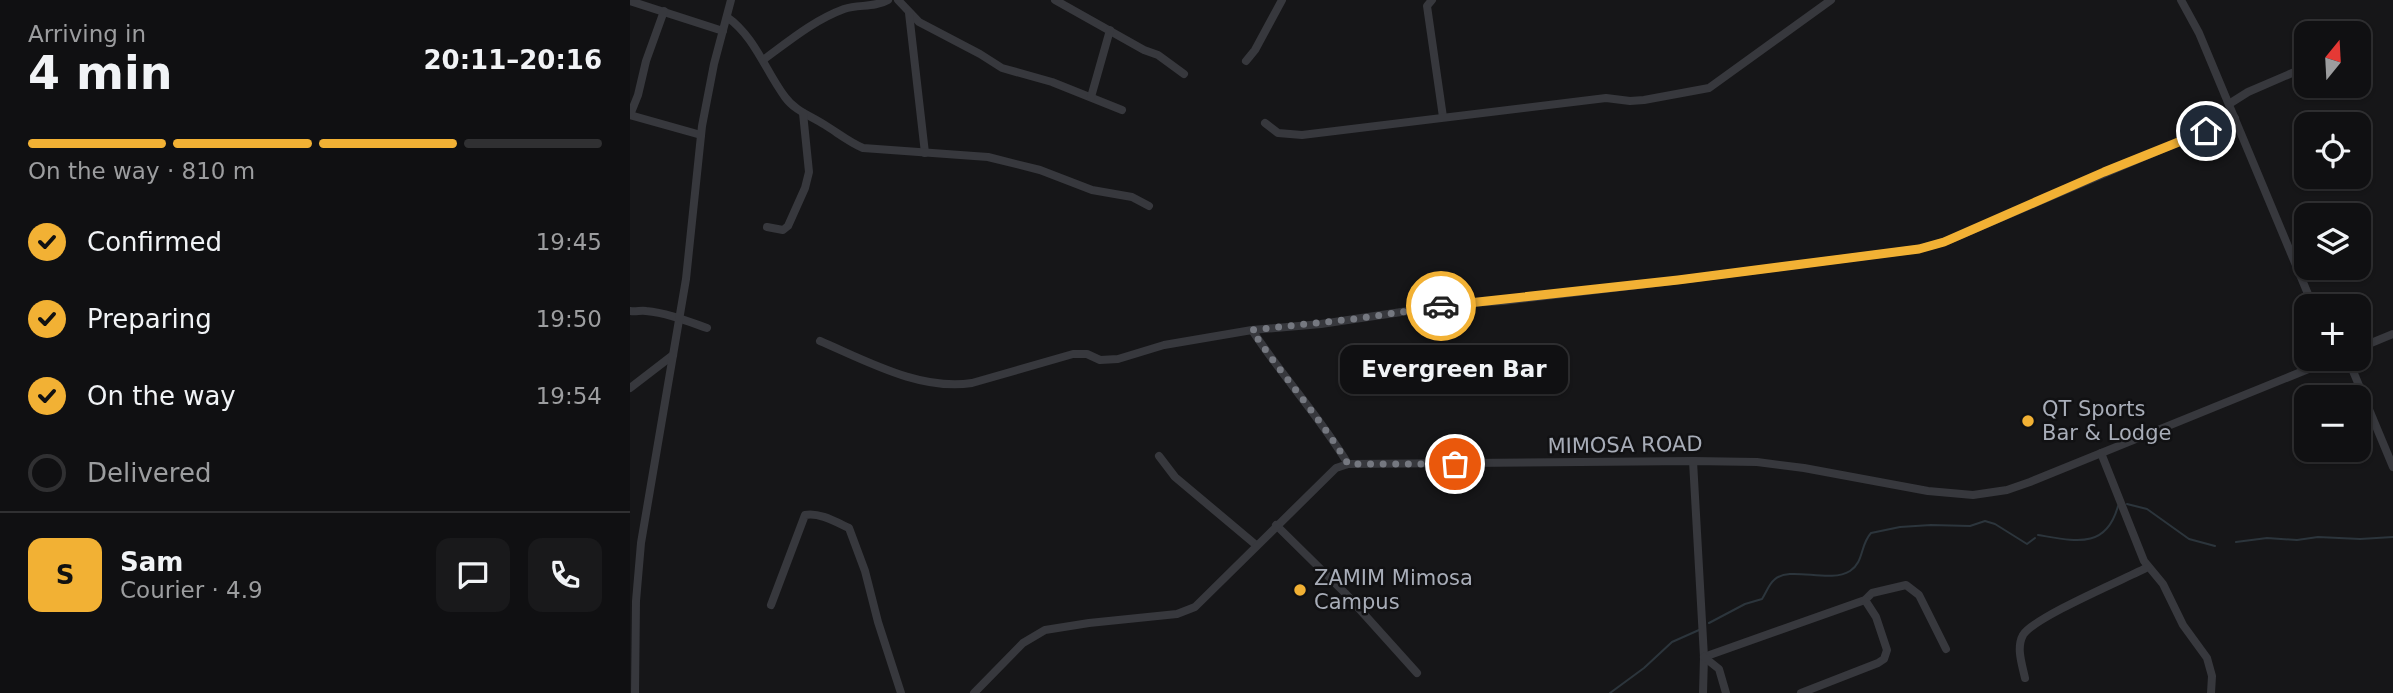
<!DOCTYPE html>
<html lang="en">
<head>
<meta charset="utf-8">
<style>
  body { margin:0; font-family:"DejaVu Sans",sans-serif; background:#19191b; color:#f1f3f6; height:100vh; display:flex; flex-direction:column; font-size:26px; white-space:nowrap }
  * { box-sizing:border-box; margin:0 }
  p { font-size:23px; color:#9c9d9f }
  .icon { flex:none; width:38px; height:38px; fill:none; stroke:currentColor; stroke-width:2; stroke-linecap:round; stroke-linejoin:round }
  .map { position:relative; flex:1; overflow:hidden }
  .side { display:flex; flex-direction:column; background:#101012; width:630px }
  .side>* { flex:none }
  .needle { width:46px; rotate:18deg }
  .buttons { position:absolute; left:1664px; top:21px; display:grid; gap:14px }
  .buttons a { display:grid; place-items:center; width:77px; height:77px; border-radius:14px; background:#101012; box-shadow:0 2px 5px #0004,0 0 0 2px #303032; font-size:35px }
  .pin { position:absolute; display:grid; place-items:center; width:60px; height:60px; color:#fff; margin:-30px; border:4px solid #fff; border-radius:50%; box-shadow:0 2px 7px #0007 }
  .courier { position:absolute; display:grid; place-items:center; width:70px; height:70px; margin:-35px; border:5px solid #f2b134; border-radius:50%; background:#fff; color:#222; box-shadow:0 2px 9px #0007 }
  .bubble { position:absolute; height:49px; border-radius:14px; background:#101012; box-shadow:0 2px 5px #0004,0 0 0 2px #303032; font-size:23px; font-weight:700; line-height:49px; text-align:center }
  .summary em { font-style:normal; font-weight:700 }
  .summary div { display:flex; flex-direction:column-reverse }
  .summary { display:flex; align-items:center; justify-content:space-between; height:119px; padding:0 28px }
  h1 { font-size:46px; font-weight:700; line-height:52px }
  .bar { display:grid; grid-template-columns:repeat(4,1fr); gap:10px 7px; align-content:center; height:84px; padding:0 28px }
  .bar i { height:9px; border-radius:5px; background:#303032 }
  .bar .current { background:#f2b134 }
  .bar p { grid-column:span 4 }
  .line { display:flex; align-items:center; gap:18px; padding:0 28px; border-top:2px solid #303032 }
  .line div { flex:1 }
  .round { display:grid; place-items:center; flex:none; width:74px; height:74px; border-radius:14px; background:#19191b }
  ol { padding:0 28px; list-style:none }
  li { display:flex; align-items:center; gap:21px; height:77px }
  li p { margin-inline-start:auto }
  li .icon { padding:7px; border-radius:50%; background:#f2b134; color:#111; stroke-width:4 }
  li:last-child { color:#9c9d9f }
  li i { width:38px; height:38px; border:4px solid #303032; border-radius:50% }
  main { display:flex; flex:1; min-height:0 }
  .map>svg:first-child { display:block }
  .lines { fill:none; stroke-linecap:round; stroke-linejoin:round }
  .stream { stroke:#2c353c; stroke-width:2 }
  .minor { stroke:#37383d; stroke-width:8 }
  .done { stroke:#757880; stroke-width:7; stroke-dasharray:0 12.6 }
  .route { stroke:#f2b134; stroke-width:9 }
  .poi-dot { fill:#f2b134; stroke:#111113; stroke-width:2.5 }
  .labels { text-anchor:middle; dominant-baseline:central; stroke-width:5; stroke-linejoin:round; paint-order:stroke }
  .poi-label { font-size:21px; fill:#a8adb8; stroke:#111113; text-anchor:start }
  .street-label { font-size:21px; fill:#a8adb8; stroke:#111113 }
</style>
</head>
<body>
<main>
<section class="side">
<div class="summary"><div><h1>4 min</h1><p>Arriving in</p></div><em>20:11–20:16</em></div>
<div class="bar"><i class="current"></i><i class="current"></i><i class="current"></i><i></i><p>On the way · 810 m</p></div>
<ol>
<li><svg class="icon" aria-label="check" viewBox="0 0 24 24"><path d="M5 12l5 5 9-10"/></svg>Confirmed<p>19:45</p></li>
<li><svg class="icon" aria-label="check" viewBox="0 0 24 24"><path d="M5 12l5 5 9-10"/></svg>Preparing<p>19:50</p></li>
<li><svg class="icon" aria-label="check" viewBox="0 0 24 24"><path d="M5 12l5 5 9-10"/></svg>On the way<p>19:54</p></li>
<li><i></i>Delivered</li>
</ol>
<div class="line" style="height:126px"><b class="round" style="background:#f2b134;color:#111">S</b><div><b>Sam</b><p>Courier · 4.9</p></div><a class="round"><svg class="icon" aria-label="chat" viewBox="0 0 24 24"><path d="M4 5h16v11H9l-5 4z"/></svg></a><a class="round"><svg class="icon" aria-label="phone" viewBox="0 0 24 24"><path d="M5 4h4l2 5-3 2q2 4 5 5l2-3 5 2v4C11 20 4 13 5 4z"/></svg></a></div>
</section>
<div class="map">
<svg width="1763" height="693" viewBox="0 0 1763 693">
  <rect width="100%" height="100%" fill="#161618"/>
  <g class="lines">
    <g class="stream">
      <polyline points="1497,504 1517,509 1559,539 1585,546"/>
      <path d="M1408 535C1445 541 1476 550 1488 506"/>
      <polyline points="1606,542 1637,538 1667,540 1688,537 1730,539 1763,537"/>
      <path d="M1079 623 1115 604 1132 599C1136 593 1139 584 1144 580 1159 565 1199 584 1220 571 1234 562 1230 545 1241 533L1270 527 1301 525 1340 526 1355 521 1365 524 1397 544 1405 538"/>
      <polyline points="980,693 1014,668 1042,642 1069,630"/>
    </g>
    <g class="minor">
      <polyline points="268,0 289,22 350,54 372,68 422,82 492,110"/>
      <polyline points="425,0 514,50 528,55 554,74"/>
      <polyline points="802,0 797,6 813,117"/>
      <polyline points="1551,0 1569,33 1683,306"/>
      <polyline points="0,1 93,31"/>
      <polyline points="34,11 16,61 8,95 0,115 71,135"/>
      <polyline points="279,13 295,153"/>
      <path d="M97 17C125 37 135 70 155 97 165 111 181 116 195 125 208 133 219 142 233 148L358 157 410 170 462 190 502 197 519 206"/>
      <path d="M133 60C159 41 184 20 214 9 229 4 244 8 258 0"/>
      <polyline points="616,61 625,50 652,0"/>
      <polyline points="461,97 480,30"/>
      <polyline points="1599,104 1618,92 1676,67"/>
      <polyline points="635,123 648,133 672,135 976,98 1000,101 1014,100 1079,88 1201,0"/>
      <polyline points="137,227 153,230 158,226 175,188 179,172 173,113"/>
      <path d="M0 311C6 312 11 310 16 311 37 313 57 321 77 328"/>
      <path d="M190 341C237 361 290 391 342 383L443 354H457L470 360 488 359 534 345 622 330"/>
      <polyline points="1729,348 1763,334"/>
      <polyline points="1718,359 1763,467"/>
      <polyline points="0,388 43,355"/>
      <polyline points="1471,453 1514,561 1533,584 1553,625 1577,658 1582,676 1581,693"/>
      <polyline points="529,456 545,477 626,545"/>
      <polyline points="1063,461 1074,657 1073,693"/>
      <path d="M718 464C690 417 652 376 622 330L691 324 825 304 873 301 1034 282 1289 249 1314 242 1605 118"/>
      <polyline points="646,525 715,593 787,673"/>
      <path d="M141 605 175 515C189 512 206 522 219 528L235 571 248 622 271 693"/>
      <polyline points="1074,657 1235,600 1242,593 1276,585 1289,595 1316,649"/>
      <polyline points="1074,657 1089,669 1096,693"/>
      <path d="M1395 678C1392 664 1386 648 1393 635 1404 617 1495 579 1518 567"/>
      <polyline points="5,693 6,601 11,543 56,279 72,126 84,64 101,0"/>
      <polyline points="344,693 393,643 415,630 459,623 547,614 565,607 706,468 718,464 1063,461 1127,462 1174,468 1298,491 1343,495 1377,490 1400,482 1703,359"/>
      <polyline points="1171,693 1248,663 1254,659 1257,650 1246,617 1235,600"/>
    </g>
  </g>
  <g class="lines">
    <path class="done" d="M811 306 732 318 622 330C652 376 690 417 718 464H825"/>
    <polyline class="route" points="811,306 1048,280 1289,249 1314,242 1474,172 1576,131"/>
  </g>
  <g class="poi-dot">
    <circle cx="1398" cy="421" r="7"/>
    <circle cx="670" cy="590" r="7"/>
  </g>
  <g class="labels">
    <g class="poi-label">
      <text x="1412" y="409">QT Sports<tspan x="1412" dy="24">Bar &amp; Lodge</tspan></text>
      <text x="684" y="578">ZAMIM Mimosa<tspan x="684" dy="24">Campus</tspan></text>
    </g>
    <g class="street-label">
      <text transform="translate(995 445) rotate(-1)">MIMOSA ROAD</text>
    </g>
  </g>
</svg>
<div class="buttons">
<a><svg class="needle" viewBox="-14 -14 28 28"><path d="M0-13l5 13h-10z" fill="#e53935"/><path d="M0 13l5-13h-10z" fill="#9c9d9f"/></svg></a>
<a><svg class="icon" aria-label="locate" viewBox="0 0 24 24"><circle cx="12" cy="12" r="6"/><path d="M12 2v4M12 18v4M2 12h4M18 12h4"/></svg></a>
<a><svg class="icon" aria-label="layers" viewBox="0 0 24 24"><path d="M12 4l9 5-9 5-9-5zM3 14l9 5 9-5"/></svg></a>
<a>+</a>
<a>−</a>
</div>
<div class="pin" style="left:825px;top:464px;background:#ea580c"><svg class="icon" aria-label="bag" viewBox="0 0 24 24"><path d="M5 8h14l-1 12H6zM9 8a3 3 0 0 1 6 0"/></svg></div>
<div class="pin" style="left:1576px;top:131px;background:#1f2937"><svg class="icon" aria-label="home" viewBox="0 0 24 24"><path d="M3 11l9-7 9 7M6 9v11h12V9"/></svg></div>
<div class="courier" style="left:811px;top:306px"><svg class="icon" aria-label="car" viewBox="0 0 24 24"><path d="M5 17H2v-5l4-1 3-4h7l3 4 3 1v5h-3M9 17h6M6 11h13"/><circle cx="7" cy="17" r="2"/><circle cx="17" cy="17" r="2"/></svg></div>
<div class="bubble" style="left:710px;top:345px;width:228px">Evergreen Bar</div>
</div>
</main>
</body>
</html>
